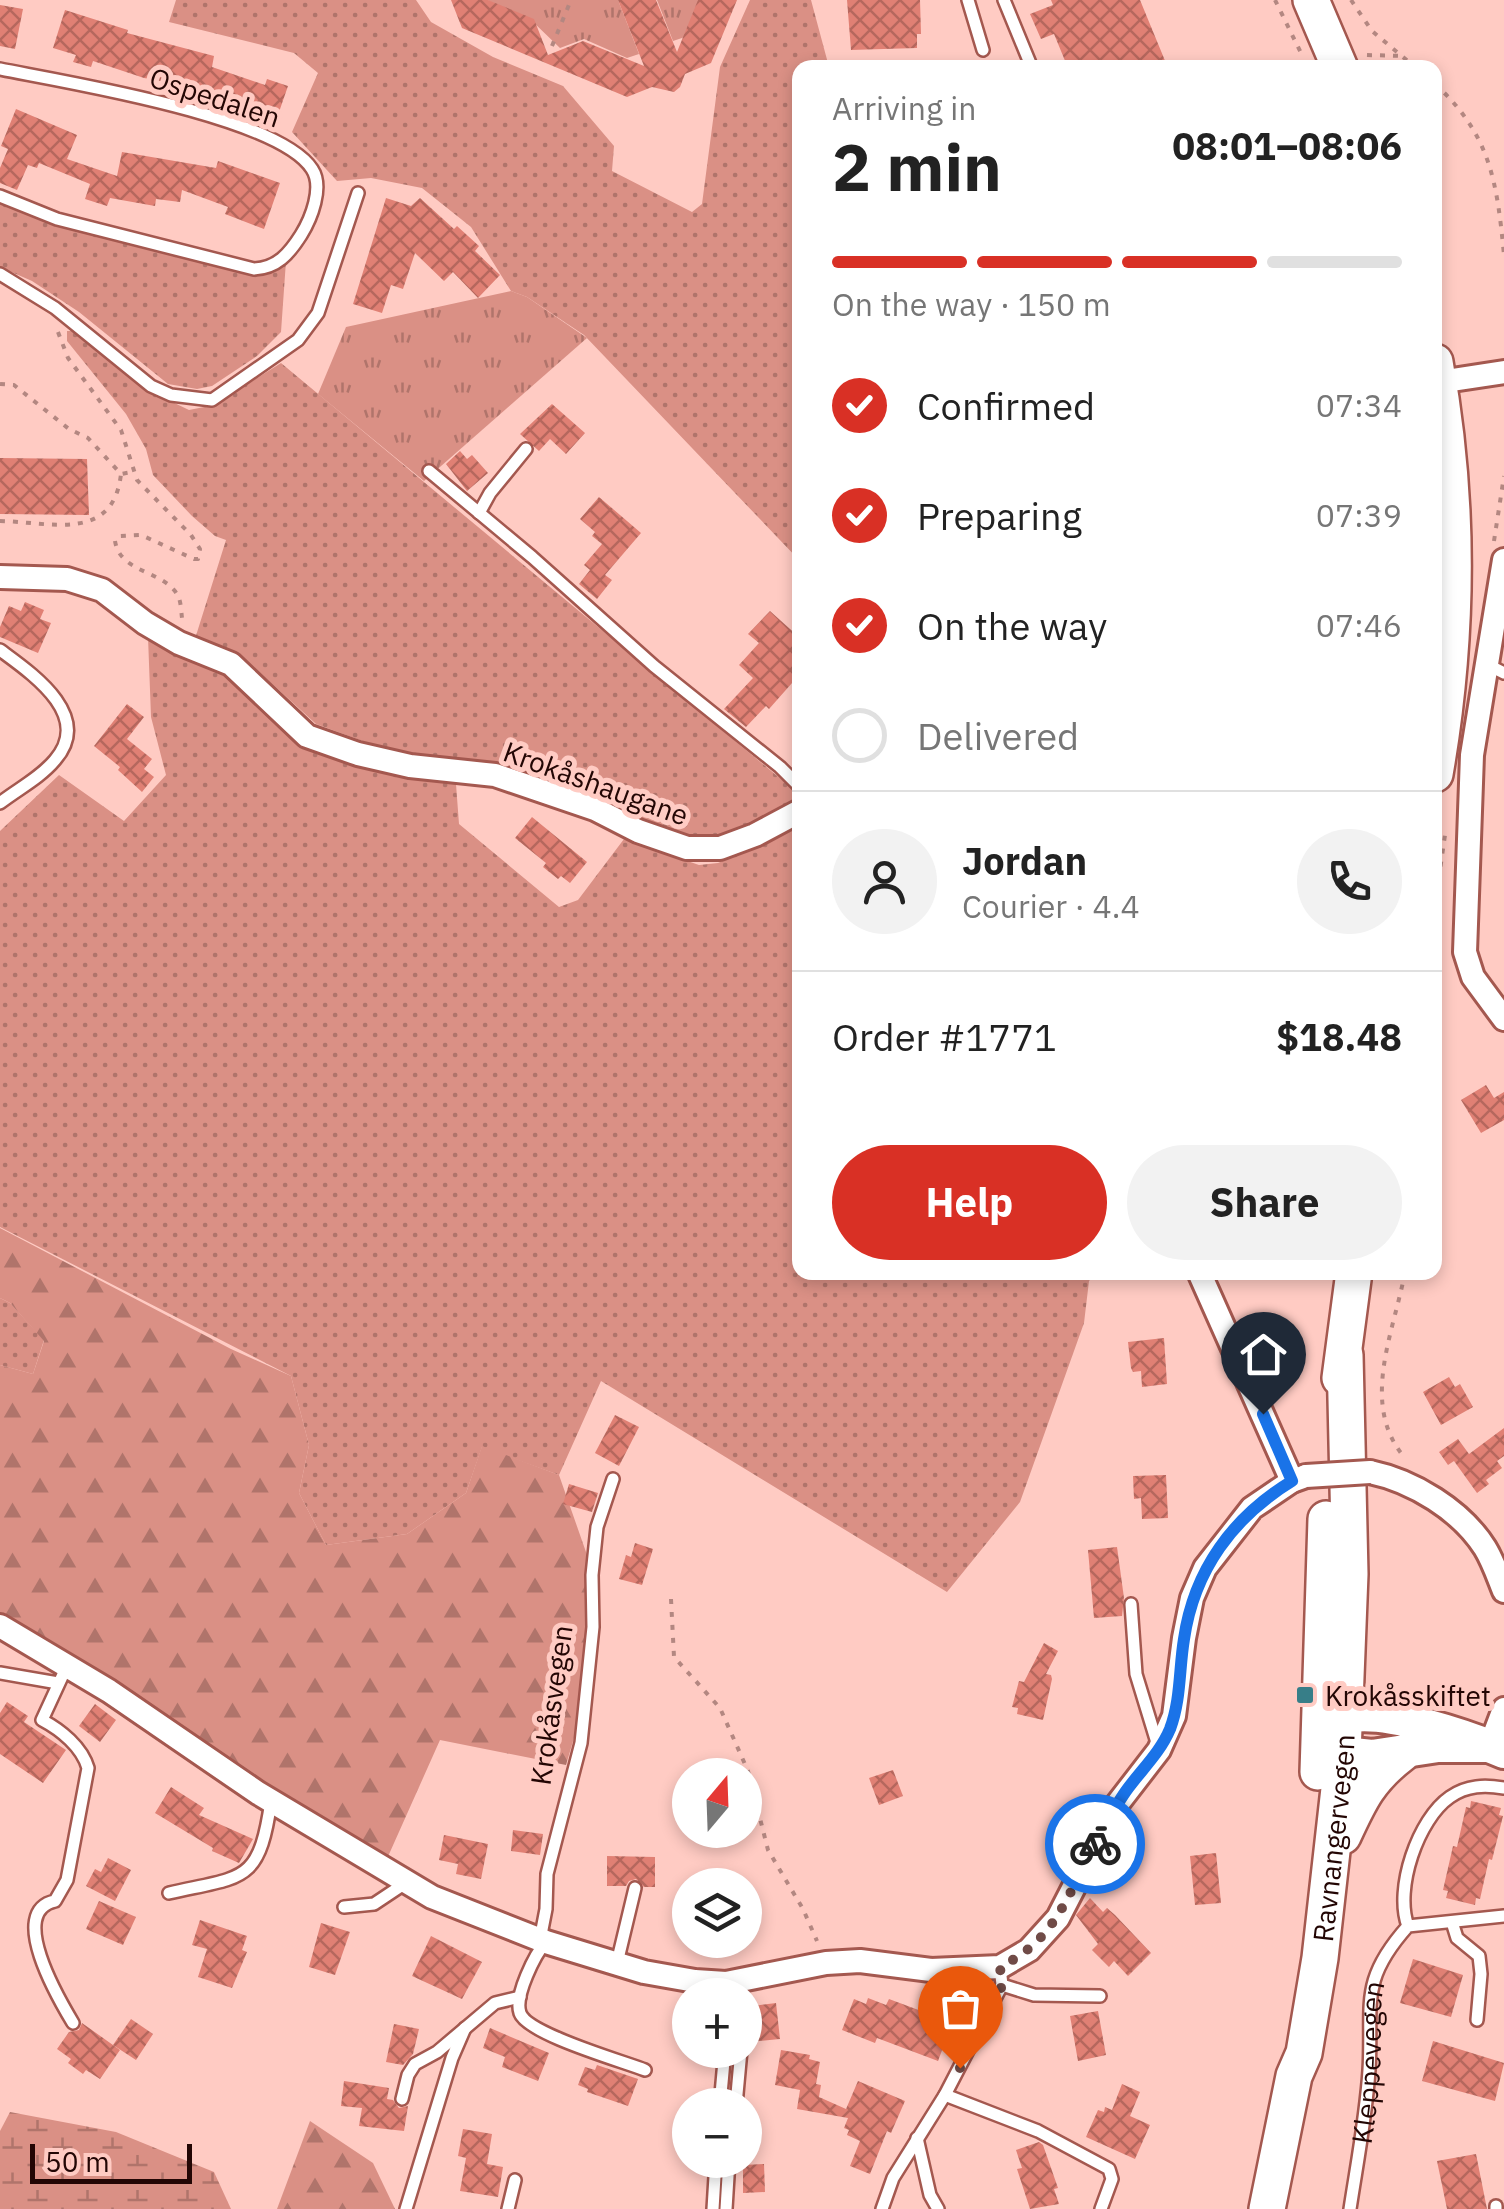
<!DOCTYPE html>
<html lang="en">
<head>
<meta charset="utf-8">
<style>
  body { margin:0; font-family:"IBM Plex Sans",sans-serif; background:#f2f2f2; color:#222; height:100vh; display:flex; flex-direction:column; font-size:38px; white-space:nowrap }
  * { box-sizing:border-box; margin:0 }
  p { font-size:32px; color:#767676 }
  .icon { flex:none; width:55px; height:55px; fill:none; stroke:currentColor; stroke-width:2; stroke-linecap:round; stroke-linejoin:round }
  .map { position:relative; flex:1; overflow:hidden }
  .drawer { position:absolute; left:792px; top:60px; width:650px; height:1220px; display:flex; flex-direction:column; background:#fff; border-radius:20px; box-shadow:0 5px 15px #0003 }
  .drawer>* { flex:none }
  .needle { width:65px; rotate:19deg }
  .buttons { position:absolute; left:672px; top:1758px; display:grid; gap:20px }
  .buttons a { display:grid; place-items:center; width:90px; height:90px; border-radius:50%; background:#fff; box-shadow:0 5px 15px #0003; font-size:50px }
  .scale { position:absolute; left:30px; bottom:25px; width:162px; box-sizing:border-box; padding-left:10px; border:5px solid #230604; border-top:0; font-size:28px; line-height:35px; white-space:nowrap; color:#230604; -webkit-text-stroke:8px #ffcbc3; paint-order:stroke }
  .pin { position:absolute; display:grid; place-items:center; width:85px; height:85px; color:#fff; margin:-102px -42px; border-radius:50% 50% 50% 0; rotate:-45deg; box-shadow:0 0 10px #0007 }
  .pin .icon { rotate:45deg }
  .courier { position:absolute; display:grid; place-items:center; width:100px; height:100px; margin:-50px; border:8px solid #1a73e8; border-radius:50%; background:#fff; color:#222; box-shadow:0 2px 12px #0007 }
  .overview em { font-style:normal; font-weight:700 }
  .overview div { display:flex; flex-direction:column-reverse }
  .overview { display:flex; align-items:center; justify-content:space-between; height:170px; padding:0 40px }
  h1 { font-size:65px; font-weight:700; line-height:75px }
  .bar { display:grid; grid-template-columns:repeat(4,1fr); gap:15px 10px; align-content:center; height:120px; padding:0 40px }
  .bar i { height:12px; border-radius:8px; background:#e0e0e0 }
  .bar .current { background:#d93025 }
  .bar p { grid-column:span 4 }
  .line { display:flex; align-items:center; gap:25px; padding:0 40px; border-top:2px solid #e0e0e0 }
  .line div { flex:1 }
  .round { display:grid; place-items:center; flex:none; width:105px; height:105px; border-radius:52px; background:#f2f2f2 }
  ol { padding:0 40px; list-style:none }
  li { display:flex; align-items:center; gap:30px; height:110px }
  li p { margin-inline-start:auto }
  li .icon { padding:10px; border-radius:50%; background:#d93025; color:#fff; stroke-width:4 }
  li:last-child { color:#767676 }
  li i { width:55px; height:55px; border:5px solid #e0e0e0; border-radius:50% }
  .button { display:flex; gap:20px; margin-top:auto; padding:20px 40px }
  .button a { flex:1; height:115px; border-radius:60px; background:#d93025; color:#fff; font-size:40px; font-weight:700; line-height:115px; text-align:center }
  .button a+a { background:#f2f2f2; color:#222 }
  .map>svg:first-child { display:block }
  .grass { fill:url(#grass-dots) }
  .forest { fill:url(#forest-firs) }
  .wetland { fill:url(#wetland-marsh) }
  .park { fill:url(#park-tufts) }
  .building { fill:url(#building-cross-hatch) }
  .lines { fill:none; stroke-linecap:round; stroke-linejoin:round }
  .service-casing { stroke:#a4584f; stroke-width:16 }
  .minor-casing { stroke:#a4584f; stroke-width:28 }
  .secondary-casing { stroke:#a4584f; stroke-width:38 }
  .primary-casing { stroke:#a4584f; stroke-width:40 }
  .path { stroke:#b38781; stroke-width:4; stroke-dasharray:5 8; stroke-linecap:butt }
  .service { stroke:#fff; stroke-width:11 }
  .minor { stroke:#fff; stroke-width:22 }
  .secondary { stroke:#fff; stroke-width:32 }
  .primary { stroke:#fff; stroke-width:35 }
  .minor-bridge-casing { stroke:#a4584f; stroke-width:28; stroke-linecap:butt }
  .minor-bridge { stroke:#fff; stroke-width:22 }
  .done { stroke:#704b47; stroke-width:10; stroke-dasharray:0 18 }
  .route { stroke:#1a73e8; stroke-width:12 }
  .poi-dot { fill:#377e88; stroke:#ffcbc3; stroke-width:4 }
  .labels { text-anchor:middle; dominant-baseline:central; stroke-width:10; stroke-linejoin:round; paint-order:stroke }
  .street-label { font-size:28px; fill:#230604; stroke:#ffcbc3 }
  .poi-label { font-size:28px; fill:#230604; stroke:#ffcbc3; text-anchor:start }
</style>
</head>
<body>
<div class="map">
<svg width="1504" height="2209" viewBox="0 0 1504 2209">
  <defs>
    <pattern id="grass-dots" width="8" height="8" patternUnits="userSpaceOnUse" patternTransform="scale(2.5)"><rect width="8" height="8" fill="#da9085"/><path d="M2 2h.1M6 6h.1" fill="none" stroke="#b0746b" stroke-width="1.8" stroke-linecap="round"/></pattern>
    <pattern id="forest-firs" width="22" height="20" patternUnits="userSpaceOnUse" patternTransform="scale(2.5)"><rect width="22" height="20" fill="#da9085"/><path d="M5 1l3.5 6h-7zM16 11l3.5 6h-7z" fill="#b0746b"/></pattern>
    <pattern id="wetland-marsh" width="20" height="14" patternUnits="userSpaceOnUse" patternTransform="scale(2.5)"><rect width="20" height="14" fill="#da9085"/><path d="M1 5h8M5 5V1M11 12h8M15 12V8" fill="none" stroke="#b0746b"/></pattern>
    <pattern id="park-tufts" width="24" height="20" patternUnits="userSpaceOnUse" patternTransform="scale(2.5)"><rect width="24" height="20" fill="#da9085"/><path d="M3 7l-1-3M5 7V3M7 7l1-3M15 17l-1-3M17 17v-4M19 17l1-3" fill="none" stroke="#b0746b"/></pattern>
    <pattern id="building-cross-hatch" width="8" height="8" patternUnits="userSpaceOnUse" patternTransform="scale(2.5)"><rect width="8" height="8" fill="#e08074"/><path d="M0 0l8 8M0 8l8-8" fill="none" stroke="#b5675d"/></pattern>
  </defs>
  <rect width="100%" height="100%" fill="#ffcbc3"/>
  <g class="grass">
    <polygon points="176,0 416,0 431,22 493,57 563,86 614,146 612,171 692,212 702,204 720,67 750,0 811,0 829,67 800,68 800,561 584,335 527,297 511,291 471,227 422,188 371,178 337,181 292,132 318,73 294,53 169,22"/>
    <polygon points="0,202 56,225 260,276 286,261 281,332 257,356 212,386 197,389 168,384 79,312 32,281 0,267"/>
    <polygon points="67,331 74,331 162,397 189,410 214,405 281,363 800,795 800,801 751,831 706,845 426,764 316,724 256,669 194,642 226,540 215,536 192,516 153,475 146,449 126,414 67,341"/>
    <polygon points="148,637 244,685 322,751 347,763 377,771 456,784 459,824 559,907 578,900 624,839 699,865 718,863 800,827 800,1272 1096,1273 1089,1281 1084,1323 1020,1502 947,1592 601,1381 559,1475 482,1447 466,1493 407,1534 326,1545 299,1493 309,1445 291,1376 0,1227 0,831 59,775 124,821 166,775 151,717"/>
    <polygon points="0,1298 10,1303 44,1340 33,1374 0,1365"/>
  </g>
  <g class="forest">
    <polygon points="0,1228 231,1349 291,1376 309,1445 299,1493 326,1545 407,1534 466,1493 482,1446 559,1475 593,1572 576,1731 566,1765 440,1740 386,1861 0,1623 0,1365 33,1374 44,1341 10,1303 0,1298"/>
    <polygon points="310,2121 373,2163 395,2209 277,2209"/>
  </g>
  <polygon class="wetland" points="10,2112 116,2132 214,2172 231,2209 0,2209 0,2131"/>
  <g class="park">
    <polygon points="487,0 618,0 639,54 627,58 584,39 560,48 531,20"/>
    <polygon points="657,0 700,0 685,37 673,41"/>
    <polygon points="511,291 527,297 587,338 424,481 318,394 346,327"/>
  </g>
  <g class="building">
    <polygon points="451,0 488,0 534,19 548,55 583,41 644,66 618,0 656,0 677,52 698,0 737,0 711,63 685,74 680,87 674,92 652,87 627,97 462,28"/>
    <polygon points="847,0 920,0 921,34 917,34 917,48 851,50"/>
    <polygon points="1051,0 1140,0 1168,68 1068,68 1054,34 1041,39 1030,14 1053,5"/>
    <polygon points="0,5 23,9 15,49 0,46"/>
    <polygon points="65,10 128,30 127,33 214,56 212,67 265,85 267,79 288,86 279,112 262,106 260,111 188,86 144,78 93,61 91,67 73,62 76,55 53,48"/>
    <polygon points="16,109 77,135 67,159 117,176 122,152 216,168 218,161 280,183 264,229 225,214 228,207 182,190 180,202 156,199 155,206 110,198 107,206 85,199 90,184 39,163 37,168 28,165 17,190 0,183 0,168 8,149 1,146"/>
    <polygon points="386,198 411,206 420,198 454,229 457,226 479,246 475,251 500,275 478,298 453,272 444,281 415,253 403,289 391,285 382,313 353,304"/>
    <polygon points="552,404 585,433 566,454 550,439 539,451 520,434"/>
    <polygon points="460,451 467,459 472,455 488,473 467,491 446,464"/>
    <polygon points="0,458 87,459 89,515 0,514"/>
    <polygon points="599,497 641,533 605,575 612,580 597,599 579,584 590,570 584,565 602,544 592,536 595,532 580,519"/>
    <polygon points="25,602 44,610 40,619 51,623 38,653 0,637 0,627 9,606 21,611"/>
    <polygon points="770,611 800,638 800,674 769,709 766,706 746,727 724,709 753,678 739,665 759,643 748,634"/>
    <polygon points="127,704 144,717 127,739 152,759 144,769 154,777 142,792 118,770 120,767 94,746"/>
    <polygon points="532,817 587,862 570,883 561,876 558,879 543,867 546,863 515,838"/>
    <polygon points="1486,1085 1494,1098 1504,1092 1504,1120 1481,1133 1461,1100"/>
    <polygon points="1164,1338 1167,1384 1142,1387 1141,1371 1133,1372 1131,1368 1128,1342"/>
    <polygon points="1449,1377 1455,1387 1460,1384 1473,1407 1441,1425 1423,1392"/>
    <polygon points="615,1415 639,1427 619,1466 595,1453"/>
    <polygon points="1504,1428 1504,1456 1497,1461 1502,1468 1486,1480 1489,1484 1477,1493 1454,1461 1448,1465 1439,1452 1458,1439 1469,1454"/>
    <polygon points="1166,1475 1168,1518 1142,1519 1141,1498 1134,1499 1133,1476"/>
    <polygon points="569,1484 598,1493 592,1512 563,1504"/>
    <polygon points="635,1543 653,1549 642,1585 619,1579 626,1555 631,1557"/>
    <polygon points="1117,1547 1124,1598 1122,1616 1094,1618 1088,1550"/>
    <polygon points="1044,1643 1058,1651 1046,1674 1051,1675 1052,1679 1043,1720 1017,1714 1018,1708 1012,1707 1019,1681 1024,1682"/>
    <polygon points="7,1702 28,1716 24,1722 66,1750 43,1783 0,1754 0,1713"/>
    <polygon points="95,1704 116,1720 100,1742 79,1726"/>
    <polygon points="893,1770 903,1796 879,1805 869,1778"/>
    <polygon points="171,1787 204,1808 199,1815 253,1839 239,1863 212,1851 213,1848 155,1813"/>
    <polygon points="1471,1801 1501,1808 1499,1815 1503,1816 1492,1860 1489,1859 1480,1899 1476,1898 1475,1905 1446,1898 1448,1891 1443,1890 1453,1846 1457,1847 1466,1807 1470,1808"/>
    <polygon points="513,1830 543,1834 540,1855 511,1851"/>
    <polygon points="444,1835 488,1844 481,1879 456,1874 458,1864 439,1860"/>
    <polygon points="1216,1853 1221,1903 1195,1905 1190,1856"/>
    <polygon points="607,1856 655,1857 655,1887 644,1887 636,1879 629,1881 626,1886 607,1886"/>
    <polygon points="108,1858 131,1870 115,1901 86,1886 95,1869 101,1872"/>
    <polygon points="1090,1898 1103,1912 1107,1908 1115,1915 1151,1953 1128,1976 1114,1961 1109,1967 1092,1950 1098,1944 1076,1915"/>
    <polygon points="99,1901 136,1917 123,1945 86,1929"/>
    <polygon points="200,1920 247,1936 242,1950 247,1952 232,1988 198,1977 207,1949 192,1945"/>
    <polygon points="321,1923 350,1932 335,1975 309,1967"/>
    <polygon points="431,1936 482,1962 462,1999 412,1976"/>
    <polygon points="1413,1959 1463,1975 1451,2017 1400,2003"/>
    <polygon points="868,1998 886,2005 889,1999 940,2018 938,2024 950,2029 938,2061 877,2038 875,2043 842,2030 854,1999 866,2004"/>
    <polygon points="776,2003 780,2039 748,2042 745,2007"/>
    <polygon points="1098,2011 1106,2055 1078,2061 1070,2016"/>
    <polygon points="131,2019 153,2034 136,2060 113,2045"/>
    <polygon points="82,2023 120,2050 100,2079 86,2070 83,2074 68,2063 71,2059 57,2049 69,2032 79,2030"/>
    <polygon points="394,2024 419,2029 413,2054 403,2065 386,2062"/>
    <polygon points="490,2028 549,2053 538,2081 502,2067 505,2057 483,2048"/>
    <polygon points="1433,2041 1504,2063 1495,2101 1422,2081"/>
    <polygon points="781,2050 810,2055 809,2059 820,2062 816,2084 821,2085 819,2097 846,2109 858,2081 905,2101 891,2133 887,2131 870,2174 850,2166 860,2141 847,2135 849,2130 844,2128 848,2118 797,2109 800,2090 775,2085"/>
    <polygon points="597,2065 638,2079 628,2106 587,2092 588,2089 578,2085 585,2067 595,2070"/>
    <polygon points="344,2081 389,2088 387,2099 393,2100 399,2108 408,2106 404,2131 359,2126 362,2108 341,2106"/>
    <polygon points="1122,2084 1140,2092 1130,2116 1150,2125 1135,2159 1086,2137 1098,2110 1104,2112 1105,2107 1112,2110"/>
    <polygon points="463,2129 492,2134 487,2164 503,2167 498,2197 460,2191 466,2158 458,2156"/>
    <polygon points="1039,2142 1043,2145 1058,2188 1054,2189 1059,2204 1030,2209 1017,2169 1022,2168 1016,2150"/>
    <polygon points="1476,2154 1487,2209 1447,2209 1437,2161"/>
    <polygon points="764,2164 765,2192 743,2193 743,2165"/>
  </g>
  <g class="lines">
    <defs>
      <g id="service">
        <polyline points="968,0 983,50"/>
        <polyline points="1004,0 1032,68"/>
        <path d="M0 69C65 82 278 116 312 169 324 187 311 219 301 235 289 254 277 268 254 269L57 219 0 196"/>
        <polyline points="0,274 55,308 151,386 171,395 212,400 298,340 318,313 358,193"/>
        <polyline points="429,471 532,557 654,666 780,767 800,787"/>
        <polyline points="479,513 490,493 526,449"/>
        <path d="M0 650C31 673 94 715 55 760 40 778 18 789 0 803"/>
        <polyline points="1486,664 1504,673"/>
        <polyline points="1131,1604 1136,1674 1158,1746"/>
        <path d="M66 1668 42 1720C61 1730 82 1747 88 1768L67 1880 55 1901C7 1911 58 1998 73 2023"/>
        <polyline points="0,1673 58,1683"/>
        <path d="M169 1893C244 1876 259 1884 271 1801"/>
        <polyline points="344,1907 374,1904 407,1882"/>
        <polyline points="1452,1922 1457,1938 1479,1956 1481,1974 1477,2020"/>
        <path d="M1408 1926C1394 1889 1418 1819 1450 1797 1467 1785 1485 1785 1504 1788"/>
        <polyline points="540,1940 546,1909 547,1874 581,1743 593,1627 592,1575 597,1527 613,1479"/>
        <path d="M546 1942C535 1954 514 1996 520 2013 527 2034 622 2061 645 2070"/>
        <polyline points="617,1963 635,1888"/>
        <polyline points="1002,1985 1034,1995 1100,1996"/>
        <polyline points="945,2095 1038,2131 1109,2169 1112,2179 1101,2209"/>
        <polyline points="402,2099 408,2075 415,2064 437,2052 495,2003 520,1997"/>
        <polyline points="720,2105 725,2050"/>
        <polyline points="736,2105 741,2050"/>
        <polyline points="917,2138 930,2195 938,2209"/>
        <polyline points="1496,2206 1496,2209"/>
        <polyline points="406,2209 452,2058 465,2028"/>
        <polyline points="508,2209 515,2180"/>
        <polyline points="713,2209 716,2160"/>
        <polyline points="726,2209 729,2160"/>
        <polyline points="882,2209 893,2178 945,2095 1002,1985 1000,1967"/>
        <path id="s1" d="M1350 2209C1357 2163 1366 2117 1369 2070 1373 2004 1358 1982 1408 1926L1504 1916"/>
      </g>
      <g id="minor">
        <polyline points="1439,382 1504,372"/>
        <polyline points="1504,560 1472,755 1465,952 1473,977 1504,1019"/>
        <polyline points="0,577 67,579 102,590 145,623 179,643 231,664 307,736 358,754 410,766 495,775 595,809 638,831 687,848 720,848 755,835 800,811"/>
        <polyline points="1199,1272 1292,1481"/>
        <path d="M1370 1472C1413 1481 1461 1510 1485 1548 1493 1561 1498 1576 1504 1591"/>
        <polyline points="0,1626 109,1691 258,1793 432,1897 546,1942 644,1972 695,1981 726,1983 826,1963 860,1961 931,1970 1000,1967 1029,1950 1058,1918 1115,1807 1159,1750 1174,1716 1184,1638 1192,1598 1205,1568 1252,1508 1292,1481 1306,1476"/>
        <polyline points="1490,1746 1504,1709"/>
      </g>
      <path id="secondary" d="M1490 1746H1438L1372 1756 1343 1753 1320 1734C1328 1729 1338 1720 1347 1717 1385 1708 1469 1737 1504 1752"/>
      <g id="primary">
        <polyline points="1311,0 1340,68"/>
        <path d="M1435 362C1460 500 1459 636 1435 774"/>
        <polyline points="1340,1378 1354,1272"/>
        <polyline points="1318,1772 1326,1519"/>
        <path d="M1343 1836C1360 1799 1369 1779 1403 1753"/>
        <path id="s2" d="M1267 2209 1294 2076 1304 2053 1320 1958 1343 1753 1350 1574 1345 1355"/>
      </g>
    </defs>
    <use href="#service" class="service-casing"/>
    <use href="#minor" class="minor-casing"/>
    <use href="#secondary" class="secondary-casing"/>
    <use href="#primary" class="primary-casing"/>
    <g class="path">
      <polyline points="1275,0 1302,55"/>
      <polyline points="1351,0 1372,31 1416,68"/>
      <polyline points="552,46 571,0"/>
      <polyline points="1367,55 1403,56"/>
      <path d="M1435 84C1491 135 1497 183 1504 255"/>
      <path d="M58 332 68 358 121 430 137 480 191 535 200 549 198 559H194L141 535 120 536 115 541C120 573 162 570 177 594 181 600 181 610 182 618"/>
      <polyline points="0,384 14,385 69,429 88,438 121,474 132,472"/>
      <path d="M0 521C51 522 113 543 121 474"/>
      <polyline points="1494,541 1504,476"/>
      <polyline points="1435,905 1445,835"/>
      <path d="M1405 1272C1394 1332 1359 1405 1405 1458"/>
      <polyline points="671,1599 674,1657 720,1708 748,1771 768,1850 803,1909 817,1941"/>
    </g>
    <use href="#service" class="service"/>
    <use href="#minor" class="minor"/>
    <use href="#secondary" class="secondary"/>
    <use href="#primary" class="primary"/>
    <defs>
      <polyline id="minor-bridge" points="1306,1476 1370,1472"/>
    </defs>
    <use href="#minor-bridge" class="minor-bridge-casing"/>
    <use href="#minor-bridge" class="minor-bridge"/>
  </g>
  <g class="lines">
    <path class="done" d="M960 2068 1002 1986 1000 1967C1057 1939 1067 1895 1095 1844"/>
    <path class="route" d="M1095 1844C1105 1826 1114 1808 1126 1791 1141 1770 1160 1753 1170 1729 1181 1700 1179 1669 1184 1639 1194 1570 1233 1517 1292 1481L1263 1414"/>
  </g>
  <rect class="poi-dot" x="1295" y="1685" width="20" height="20" rx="5"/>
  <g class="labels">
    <g class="street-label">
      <text transform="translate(215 97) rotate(18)">Ospedalen</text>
      <text transform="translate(596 783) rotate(20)">Krokåshaugane</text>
      <text transform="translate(551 1705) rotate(-82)">Krokåsvegen</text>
      <text stroke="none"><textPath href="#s2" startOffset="378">Ravnangervegen</textPath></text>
      <text stroke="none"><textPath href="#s1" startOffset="148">Kleppevegen</textPath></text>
    </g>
    <g class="poi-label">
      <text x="1325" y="1695">Krokåsskiftet</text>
    </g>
  </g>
</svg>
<div class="buttons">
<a><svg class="needle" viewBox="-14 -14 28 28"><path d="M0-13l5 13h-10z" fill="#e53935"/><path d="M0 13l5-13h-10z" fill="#767676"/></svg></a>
<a><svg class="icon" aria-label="layers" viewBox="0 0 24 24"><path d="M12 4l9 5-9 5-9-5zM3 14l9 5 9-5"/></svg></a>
<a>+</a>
<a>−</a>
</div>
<div class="scale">50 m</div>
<div class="pin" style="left:960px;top:2068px;background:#ea580c"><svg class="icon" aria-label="bag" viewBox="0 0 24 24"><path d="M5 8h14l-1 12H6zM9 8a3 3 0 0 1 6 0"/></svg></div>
<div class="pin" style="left:1263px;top:1414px;background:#1f2937"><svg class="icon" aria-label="home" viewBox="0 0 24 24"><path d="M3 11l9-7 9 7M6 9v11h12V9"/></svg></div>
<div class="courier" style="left:1095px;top:1844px"><svg class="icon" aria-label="bike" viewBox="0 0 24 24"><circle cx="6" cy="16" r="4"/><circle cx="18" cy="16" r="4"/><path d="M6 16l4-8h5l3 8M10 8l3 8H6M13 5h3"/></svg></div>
<section class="drawer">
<div class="overview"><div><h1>2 min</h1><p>Arriving in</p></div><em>08:01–08:06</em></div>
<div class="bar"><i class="current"></i><i class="current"></i><i class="current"></i><i></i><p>On the way · 150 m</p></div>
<ol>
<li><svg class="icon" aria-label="check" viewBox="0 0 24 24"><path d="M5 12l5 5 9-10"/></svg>Confirmed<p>07:34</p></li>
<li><svg class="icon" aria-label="check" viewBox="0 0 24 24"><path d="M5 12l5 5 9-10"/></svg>Preparing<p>07:39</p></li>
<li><svg class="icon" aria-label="check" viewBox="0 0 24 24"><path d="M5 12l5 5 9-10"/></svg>On the way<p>07:46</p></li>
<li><i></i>Delivered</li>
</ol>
<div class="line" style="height:180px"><a class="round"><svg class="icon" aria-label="person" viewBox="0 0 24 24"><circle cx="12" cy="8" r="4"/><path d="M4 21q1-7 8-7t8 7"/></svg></a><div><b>Jordan</b><p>Courier · 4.4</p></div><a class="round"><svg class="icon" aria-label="phone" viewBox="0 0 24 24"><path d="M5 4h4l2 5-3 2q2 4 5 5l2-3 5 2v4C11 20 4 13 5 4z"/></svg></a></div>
<div class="line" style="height:130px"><div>Order #1771</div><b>$18.48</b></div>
<div class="button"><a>Help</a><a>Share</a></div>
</section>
</div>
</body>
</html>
